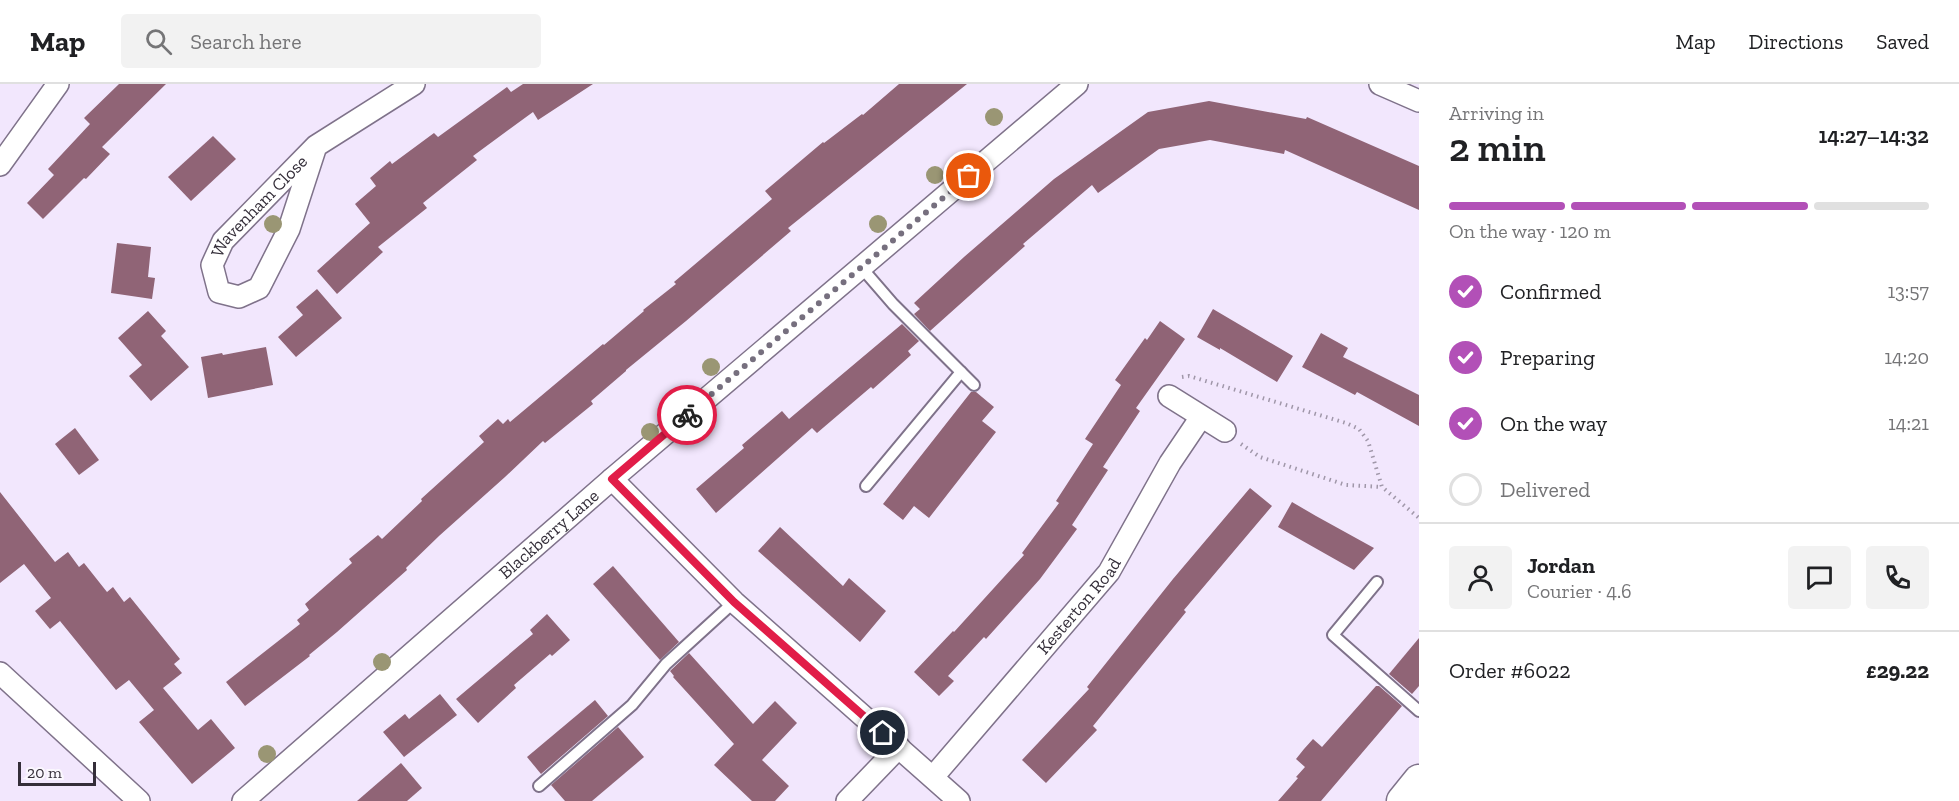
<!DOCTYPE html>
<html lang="en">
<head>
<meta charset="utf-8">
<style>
  body { margin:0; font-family:"Zilla Slab",serif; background:#f2f2f2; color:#202124; height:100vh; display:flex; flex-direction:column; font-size:22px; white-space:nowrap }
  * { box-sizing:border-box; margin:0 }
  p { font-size:20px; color:#757577 }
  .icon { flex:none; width:33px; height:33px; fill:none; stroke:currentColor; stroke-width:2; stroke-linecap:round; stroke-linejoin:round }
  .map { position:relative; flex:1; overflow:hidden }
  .panel { display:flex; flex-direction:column; background:#fff; width:540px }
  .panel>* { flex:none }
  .scale { position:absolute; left:18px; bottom:15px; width:78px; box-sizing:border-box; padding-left:6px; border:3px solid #342e39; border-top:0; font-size:16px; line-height:21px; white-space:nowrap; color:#342e39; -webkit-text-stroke:4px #fbf8fe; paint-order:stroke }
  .pin { position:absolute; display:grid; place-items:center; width:51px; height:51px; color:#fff; margin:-26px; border:3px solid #fff; border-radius:50%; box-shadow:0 2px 6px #0007 }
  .courier { position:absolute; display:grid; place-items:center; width:60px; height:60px; margin:-30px; border:4px solid #e11d48; border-radius:50%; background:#fff; color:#222; box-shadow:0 2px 8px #0007 }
  .overview em { font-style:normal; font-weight:600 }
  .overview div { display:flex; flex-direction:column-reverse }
  .overview { display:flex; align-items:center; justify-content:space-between; height:102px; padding:0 30px }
  h1 { font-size:39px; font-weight:600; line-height:45px }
  .bar { display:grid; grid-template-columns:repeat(4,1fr); gap:9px 6px; align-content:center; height:72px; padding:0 30px }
  .bar i { height:8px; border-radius:4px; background:#e0e0e0 }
  .bar .selected { background:#b250b7 }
  .bar p { grid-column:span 4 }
  .line { display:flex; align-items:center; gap:15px; padding:0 30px; border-top:2px solid #e0e0e0 }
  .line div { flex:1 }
  .round { display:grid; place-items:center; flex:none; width:63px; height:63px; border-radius:6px; background:#f2f2f2 }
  ol { padding:0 30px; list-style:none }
  li { display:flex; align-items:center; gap:18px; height:66px }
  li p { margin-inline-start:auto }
  li .icon { padding:6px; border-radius:50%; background:#b250b7; color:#fff; stroke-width:4 }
  li:last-child { color:#757577 }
  li i { width:33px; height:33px; border:3px solid #e0e0e0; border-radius:50% }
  header { display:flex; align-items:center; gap:36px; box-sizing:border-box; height:84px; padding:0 30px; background:#fff; border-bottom:2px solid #e0e0e0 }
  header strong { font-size:28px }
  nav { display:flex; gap:33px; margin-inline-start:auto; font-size:21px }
  .search { width:420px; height:54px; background:#f2f2f2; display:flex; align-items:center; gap:15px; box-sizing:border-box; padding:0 21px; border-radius:6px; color:#757577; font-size:22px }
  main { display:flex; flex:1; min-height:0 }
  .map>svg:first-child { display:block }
  .building { fill:#906476 }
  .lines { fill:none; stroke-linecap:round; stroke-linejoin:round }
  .lane-casing { stroke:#7f728a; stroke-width:14 }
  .street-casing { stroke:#7f728a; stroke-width:24 }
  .secondary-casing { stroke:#7f728a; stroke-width:33 }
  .path { stroke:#a097a9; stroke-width:4; stroke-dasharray:1.5 4.5; stroke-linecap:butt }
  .lane { stroke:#fff; stroke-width:10 }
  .street { stroke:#fff; stroke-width:21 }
  .secondary { stroke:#fff; stroke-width:30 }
  .tree { fill:#9a9674 }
  .done { stroke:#766f7e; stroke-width:6; stroke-dasharray:0 10.8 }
  .route { stroke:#e11d48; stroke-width:8 }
  .labels { text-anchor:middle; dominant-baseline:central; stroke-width:6; stroke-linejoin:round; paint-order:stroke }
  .street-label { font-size:18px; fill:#342e39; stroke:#fbf8fe }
</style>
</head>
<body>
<header>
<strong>Map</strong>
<div class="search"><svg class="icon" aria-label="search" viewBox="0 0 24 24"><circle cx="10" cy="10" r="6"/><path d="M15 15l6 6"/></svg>Search here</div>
<nav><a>Map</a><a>Directions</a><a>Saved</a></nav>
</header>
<main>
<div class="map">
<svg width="1419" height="717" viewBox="0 0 1419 717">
  <rect width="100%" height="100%" fill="#f2e7fd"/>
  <g class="building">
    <polygon points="119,0 166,0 102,63 110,70 86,95 84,94 43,135 27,119 54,91 48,85 90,40 84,34"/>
    <polygon points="523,0 593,0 538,36 533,28 473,72 477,76 423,119 427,124 378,163 383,168 337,210 317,187 370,139 355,120 376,102 370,94 390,77 392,80 434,49 438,53 507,3 511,8"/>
    <polygon points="899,0 967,0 788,144 791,147 686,237 626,286 626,287 591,317 593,320 545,359 543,357 505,393 439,452 406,484 407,486 337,548 309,571 310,572 245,622 226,598 300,540 297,536 309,526 305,520 352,479 349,475 378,451 382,455 422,417 421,415 484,358 479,352 498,335 503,340 508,335 510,338 603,260 604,261 644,227 643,226 676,200 674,198 772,115 765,107 823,58 824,59 862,30 863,31"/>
    <polygon points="1209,17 1306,35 1307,33 1419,82 1419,126 1285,66 1284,70 1210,56 1159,65 1098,109 1092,101 1023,160 1025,162 930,247 914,230 920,225 914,219 964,173 1054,95 1148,28"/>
    <polygon points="213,52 236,75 191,117 168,93"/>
    <polygon points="117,159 151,163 148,193 155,194 152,215 111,209"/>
    <polygon points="317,205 342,234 296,273 278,253 303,231 296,223"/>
    <polygon points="1213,225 1293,272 1277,298 1220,264 1220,266 1197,253"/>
    <polygon points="148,227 166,247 161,252 189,283 151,317 129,292 142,281 118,254"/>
    <polygon points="1160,237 1185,255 1136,324 1140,327 1103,383 1108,386 1072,441 1077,445 1040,495 986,555 984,553 948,592 954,597 939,612 914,588 953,547 954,548 1024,471 1022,469 1059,419 1056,417 1093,360 1085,355 1121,301 1115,296 1145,254 1147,256"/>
    <polygon points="902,240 919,257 908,267 911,271 873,305 871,303 817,349 812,344 716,429 696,405 744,364 742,361 782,327 789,335"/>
    <polygon points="1321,249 1348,264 1343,273 1419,311 1419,342 1357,308 1355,311 1302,283"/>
    <polygon points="266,263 273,301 208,314 201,273 222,269 223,271"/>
    <polygon points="971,308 976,308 994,323 982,337 996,348 929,434 914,422 903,436 883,420"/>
    <polygon points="75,344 99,376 79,391 55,360"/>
    <polygon points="1250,404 1272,422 1184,526 1186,528 1093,642 1097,646 1046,699 1022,676 1089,605 1087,603 1173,495"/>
    <polygon points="0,408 55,478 68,468 79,483 84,479 107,508 113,503 124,518 130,513 180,575 174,580 182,589 163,604 198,646 211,635 235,664 192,700 139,638 154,626 129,596 116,606 60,537 50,545 35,527 51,514 24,480 0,499"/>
    <polygon points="1292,418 1316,432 1374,464 1354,486 1278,443"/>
    <polygon points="780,443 843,502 849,494 886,527 860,558 758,467"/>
    <polygon points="613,482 679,558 660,576 593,500"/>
    <polygon points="547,530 570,556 552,572 550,570 514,601 516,604 478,639 456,615 533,550 530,546"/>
    <polygon points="1419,554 1419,602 1412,610 1389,590"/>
    <polygon points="689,569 753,640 775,617 797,639 762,676 789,702 775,717 752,717 714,681 734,660 673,593 674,592 670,587"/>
    <polygon points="1376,602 1379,602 1402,622 1321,717 1278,717 1298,694 1296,693 1305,683 1296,675 1304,665 1313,655 1322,663"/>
    <polygon points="440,610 457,631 404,673 383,648 405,630 409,635"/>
    <polygon points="595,616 608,632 541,690 527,673"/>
    <polygon points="618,643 644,673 592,717 565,717 551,701"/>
    <polygon points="401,679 422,704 407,717 357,717"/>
  </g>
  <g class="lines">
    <defs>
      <g id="lane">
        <polyline points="861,183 893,220 974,301"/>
        <polyline points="866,402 961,288"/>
        <polyline points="1377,498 1333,551 1419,627"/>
        <polyline points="539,702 632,621 666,580 734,518"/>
      </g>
      <g id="street">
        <polyline points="1380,0 1419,17"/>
        <path id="s1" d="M316 62 289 145 259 204 239 213 219 208 212 181 223 157 316 62 414 0"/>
        <polyline points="0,81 58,0"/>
        <polyline points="1169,312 1225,347"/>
        <polyline points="612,395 734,518 959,717"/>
        <polyline points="0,589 139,717"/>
        <path id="s2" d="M933 693 1109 488 1170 379 1201 333"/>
        <path id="s3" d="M243 717 612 395 1077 0"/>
        <polyline points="847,717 899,663"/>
      </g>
      <polyline id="secondary" points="1402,717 1419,696"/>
    </defs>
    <use href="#lane" class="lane-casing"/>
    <use href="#street" class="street-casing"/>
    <use href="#secondary" class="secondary-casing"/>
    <g class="path">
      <polyline points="1182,293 1189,292 1346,339 1359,345 1368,357 1382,403 1419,434"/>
      <polyline points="1241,360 1260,373 1346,401 1382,403"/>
    </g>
    <use href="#lane" class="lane"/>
    <use href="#street" class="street"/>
    <use href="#secondary" class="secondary"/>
  </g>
  <g class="tree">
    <circle cx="994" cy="33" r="9"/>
    <circle cx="935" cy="91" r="9"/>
    <circle cx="273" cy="140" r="9"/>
    <circle cx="878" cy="140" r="9"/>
    <circle cx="711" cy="283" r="9"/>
    <circle cx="650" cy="348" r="9"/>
    <circle cx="382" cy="578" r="9"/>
    <circle cx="267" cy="670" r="9"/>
  </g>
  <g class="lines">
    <polyline class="done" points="687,331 969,92"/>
    <polyline class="route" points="687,331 612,395 734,518 883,649"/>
  </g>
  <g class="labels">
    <g class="street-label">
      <text stroke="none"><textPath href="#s1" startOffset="300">Wavenham Close</textPath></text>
      <text stroke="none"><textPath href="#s3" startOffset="406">Blackberry Lane</textPath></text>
      <text stroke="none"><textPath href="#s2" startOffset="225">Kesterton Road</textPath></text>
    </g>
  </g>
</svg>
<div class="scale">20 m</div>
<div class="pin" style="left:969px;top:92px;background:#ea580c"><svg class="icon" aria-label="bag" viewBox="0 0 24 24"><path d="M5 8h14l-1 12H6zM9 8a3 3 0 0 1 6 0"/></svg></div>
<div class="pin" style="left:883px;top:649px;background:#1f2937"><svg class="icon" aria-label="home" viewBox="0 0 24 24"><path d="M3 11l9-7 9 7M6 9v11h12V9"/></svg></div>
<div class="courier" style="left:687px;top:331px"><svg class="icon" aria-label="bike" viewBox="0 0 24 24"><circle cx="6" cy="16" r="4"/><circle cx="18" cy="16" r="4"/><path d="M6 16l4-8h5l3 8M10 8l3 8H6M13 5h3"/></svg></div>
</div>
<section class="panel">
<div class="overview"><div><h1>2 min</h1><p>Arriving in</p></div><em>14:27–14:32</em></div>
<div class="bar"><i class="selected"></i><i class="selected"></i><i class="selected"></i><i></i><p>On the way · 120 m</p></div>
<ol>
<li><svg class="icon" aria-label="check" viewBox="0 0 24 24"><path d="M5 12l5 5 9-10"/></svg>Confirmed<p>13:57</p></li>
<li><svg class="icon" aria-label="check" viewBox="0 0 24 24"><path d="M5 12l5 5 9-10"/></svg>Preparing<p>14:20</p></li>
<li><svg class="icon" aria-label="check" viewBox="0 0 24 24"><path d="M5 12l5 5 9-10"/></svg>On the way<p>14:21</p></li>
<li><i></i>Delivered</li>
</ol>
<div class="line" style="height:108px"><a class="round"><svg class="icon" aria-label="person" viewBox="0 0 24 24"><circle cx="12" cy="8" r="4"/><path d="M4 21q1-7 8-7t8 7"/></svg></a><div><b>Jordan</b><p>Courier · 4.6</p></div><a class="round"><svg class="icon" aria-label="chat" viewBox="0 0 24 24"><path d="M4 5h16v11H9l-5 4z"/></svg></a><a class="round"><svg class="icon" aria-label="phone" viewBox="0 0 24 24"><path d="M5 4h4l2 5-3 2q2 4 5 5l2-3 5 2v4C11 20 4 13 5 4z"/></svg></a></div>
<div class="line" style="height:78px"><div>Order #6022</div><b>£29.22</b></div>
</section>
</main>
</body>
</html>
